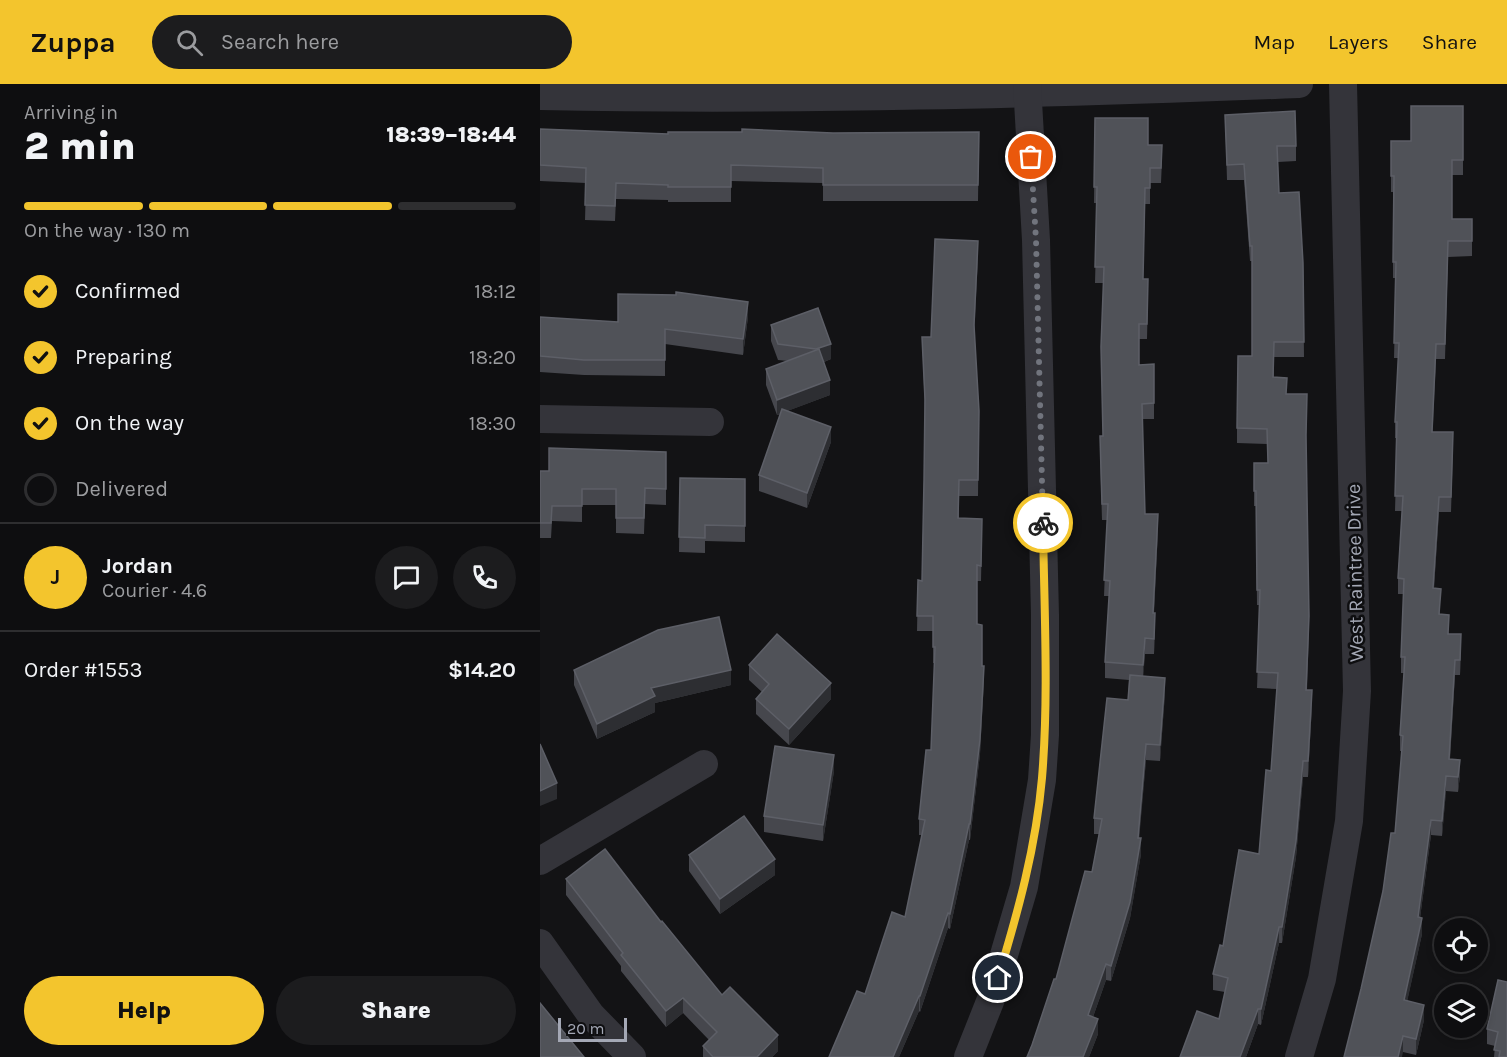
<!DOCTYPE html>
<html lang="en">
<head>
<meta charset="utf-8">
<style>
  body { margin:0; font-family:Karla,sans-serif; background:#1c1c1e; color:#f1f3f6; height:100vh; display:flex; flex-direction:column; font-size:22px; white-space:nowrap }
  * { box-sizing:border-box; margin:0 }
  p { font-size:20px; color:#9b9c9f }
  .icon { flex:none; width:33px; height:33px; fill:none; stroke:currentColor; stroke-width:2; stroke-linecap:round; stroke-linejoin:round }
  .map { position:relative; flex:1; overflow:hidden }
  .sheet { display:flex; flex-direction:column; background:#0e0e10; width:540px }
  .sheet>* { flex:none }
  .tools { position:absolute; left:894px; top:834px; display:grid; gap:12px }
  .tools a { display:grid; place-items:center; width:54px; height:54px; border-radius:50%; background:#0e0e10; box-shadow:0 3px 9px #0003,0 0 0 2px #2e2e30; font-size:30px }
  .scale { position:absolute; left:18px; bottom:15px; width:69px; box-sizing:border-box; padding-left:6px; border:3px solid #a4a8b5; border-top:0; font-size:16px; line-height:21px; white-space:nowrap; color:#a4a8b5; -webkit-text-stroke:4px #0e0e10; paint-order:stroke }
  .pin { position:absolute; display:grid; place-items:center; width:51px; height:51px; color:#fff; margin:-26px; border:3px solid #fff; border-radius:50%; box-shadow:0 2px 6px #0007 }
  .courier { position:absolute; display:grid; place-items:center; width:60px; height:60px; margin:-30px; border:4px solid #f3c52d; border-radius:50%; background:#fff; color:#222; box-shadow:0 2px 8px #0007 }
  .head em { font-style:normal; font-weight:800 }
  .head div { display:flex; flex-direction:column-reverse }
  .head { display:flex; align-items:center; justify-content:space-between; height:102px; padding:0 24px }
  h1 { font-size:39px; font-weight:800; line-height:45px }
  .bar { display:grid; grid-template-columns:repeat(4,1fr); gap:9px 6px; align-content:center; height:72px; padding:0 24px }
  .bar i { height:8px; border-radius:4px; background:#2e2e30 }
  .bar .active { background:#f3c52d }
  .bar p { grid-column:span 4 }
  .line { display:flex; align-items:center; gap:15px; padding:0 24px; border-top:2px solid #2e2e30 }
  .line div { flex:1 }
  .round { display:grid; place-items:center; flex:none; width:63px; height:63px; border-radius:32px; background:#1c1c1e }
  ol { padding:0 24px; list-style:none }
  li { display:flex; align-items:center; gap:18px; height:66px }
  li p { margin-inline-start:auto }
  li .icon { padding:6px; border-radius:50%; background:#f3c52d; color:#111; stroke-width:4 }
  li:last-child { color:#9b9c9f }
  li i { width:33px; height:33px; border:3px solid #2e2e30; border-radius:50% }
  .button { display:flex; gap:12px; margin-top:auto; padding:12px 24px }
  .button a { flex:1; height:69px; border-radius:36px; background:#f3c52d; color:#111; font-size:24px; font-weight:800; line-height:69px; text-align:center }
  .button a+a { background:#1c1c1e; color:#f1f3f6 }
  header { display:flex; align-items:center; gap:36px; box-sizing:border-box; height:84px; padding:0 30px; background:#f3c52d; color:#111 }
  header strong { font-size:28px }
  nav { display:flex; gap:33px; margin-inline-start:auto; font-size:21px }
  .search { width:420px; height:54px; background:#1c1c1e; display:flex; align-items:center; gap:15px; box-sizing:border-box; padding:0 21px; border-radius:33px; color:#9b9c9f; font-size:22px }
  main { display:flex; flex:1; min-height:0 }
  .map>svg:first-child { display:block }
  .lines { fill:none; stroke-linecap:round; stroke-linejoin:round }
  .minor { stroke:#34343a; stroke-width:28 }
  .wall { fill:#46474d }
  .shaded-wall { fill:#2d2e32 }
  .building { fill:#505258; stroke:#5d5f67; stroke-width:1.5 }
  .done { stroke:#71747d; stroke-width:6; stroke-dasharray:0 10.8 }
  .route { stroke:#f3c52d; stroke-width:8 }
  .labels { text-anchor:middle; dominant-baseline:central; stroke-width:5; stroke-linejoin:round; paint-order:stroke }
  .street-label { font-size:20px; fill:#a4a8b5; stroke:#0e0e10 }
</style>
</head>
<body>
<header>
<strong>Zuppa</strong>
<div class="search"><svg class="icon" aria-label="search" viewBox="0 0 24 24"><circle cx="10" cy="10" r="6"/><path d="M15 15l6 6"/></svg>Search here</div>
<nav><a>Map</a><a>Layers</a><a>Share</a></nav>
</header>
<main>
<section class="sheet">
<div class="head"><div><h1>2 min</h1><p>Arriving in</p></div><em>18:39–18:44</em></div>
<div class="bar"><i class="active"></i><i class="active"></i><i class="active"></i><i></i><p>On the way · 130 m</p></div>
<ol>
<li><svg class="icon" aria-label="check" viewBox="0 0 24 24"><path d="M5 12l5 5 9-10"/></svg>Confirmed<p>18:12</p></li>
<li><svg class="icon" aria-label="check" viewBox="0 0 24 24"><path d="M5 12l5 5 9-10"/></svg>Preparing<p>18:20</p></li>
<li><svg class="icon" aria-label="check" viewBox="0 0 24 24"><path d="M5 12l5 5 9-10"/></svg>On the way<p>18:30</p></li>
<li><i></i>Delivered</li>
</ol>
<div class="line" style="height:108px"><b class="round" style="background:#f3c52d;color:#111">J</b><div><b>Jordan</b><p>Courier · 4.6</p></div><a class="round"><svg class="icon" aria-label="chat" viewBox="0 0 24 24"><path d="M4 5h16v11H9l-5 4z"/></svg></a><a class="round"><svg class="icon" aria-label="phone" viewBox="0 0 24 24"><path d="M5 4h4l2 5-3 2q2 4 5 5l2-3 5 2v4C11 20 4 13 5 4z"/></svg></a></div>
<div class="line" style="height:78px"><div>Order #1553</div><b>$14.20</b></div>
<div class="button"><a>Help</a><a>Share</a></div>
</section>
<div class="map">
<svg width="967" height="973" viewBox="0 0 967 973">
  <rect width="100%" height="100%" fill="#131315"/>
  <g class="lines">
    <g class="minor">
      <path d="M0 12C253 17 506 10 759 0"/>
      <polyline points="0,335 170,338"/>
      <polyline points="0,777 164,680"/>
      <polyline points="0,859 51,931 92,973"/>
      <polyline points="428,973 451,915 484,803 502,696 505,651 505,531 496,156 487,0"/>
      <polyline points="759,973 782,895 809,737 817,607 803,0"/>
    </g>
  </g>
  <g class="wall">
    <polygon points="923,22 923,91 912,91 912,135 932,135 932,172 908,173 905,275 896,275 892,348 913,364 911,428 899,428 894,504 900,530 909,550 921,566 920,591 915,591 910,675 920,691 918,708 906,707 902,752 891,751 880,834 882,850 867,917 884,936 876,971 863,968 821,905 843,807 855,749 862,667 860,667 860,651 864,589 861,589 861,573 864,510 858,510 858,494 862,427 855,427 857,354 855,354 855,338 859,274 854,274 856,194 853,194 853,108 851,108 851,57 871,57"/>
    <polygon points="685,31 756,62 756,77 738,78 739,109 763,179 764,273 734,273 734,293 746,310 767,326 766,362 769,548 767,606 772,621 768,693 763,693 756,773 742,859 739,859 721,941 718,940 706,973 640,973 679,935 685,908 673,906 673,890 683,862 719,770 731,687 737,605 717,604 720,521 717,521 716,422 714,422 714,379 728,379 727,360 697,359 697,344 712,272 712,177 710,177 704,96 687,96"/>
    <polygon points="555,34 608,61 622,76 621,99 610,99 610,120 605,120 603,195 608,211 607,255 599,255 599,281 614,280 614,335 602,335 605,430 618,446 614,529 615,545 614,570 605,570 603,592 625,609 620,677 606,676 599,754 601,770 590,834 571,897 566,896 553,933 558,950 549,973 487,973 516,895 552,788 559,750 554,750 554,734 588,616 589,596 565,594 565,578 569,512 564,512 567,436 562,436 560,368 563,352 563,199 555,199 557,119 554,119"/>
    <polygon points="0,45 128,50 439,48 438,117 283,117 283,99 191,97 191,118 128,118 128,116 76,115 75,137 45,136 46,99 0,97"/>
    <polygon points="438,173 434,248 439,327 438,412 419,412 419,434 442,450 441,497 437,497 437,540 444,597 440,670 430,756 429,756 410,845 408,844 380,928 379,927 359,973 289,973 325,910 365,833 382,751 379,751 379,735 391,666 395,579 393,579 393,547 377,547 378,496 382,497 384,396 385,328 382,253 391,253"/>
    <polygon points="278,224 291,275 284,278 290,311 247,327 291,358 267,424 219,407 219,391 241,330 237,331 226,301 226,285 248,277 238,276 231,257 231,241"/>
    <polygon points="0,233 78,238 208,233 203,271 125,260 125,292 44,291 0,288"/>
    <polygon points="126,368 126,421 105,420 104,450 76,449 76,421 42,421 42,438 12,437 11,454 0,454 0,387 9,387"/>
    <polygon points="140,394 205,395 205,458 165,457 165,469 139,468"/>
    <polygon points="209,581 291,615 249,661 216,630 216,615 222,608 209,596"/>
    <polygon points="34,586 191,601 115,619 115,628 57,655 34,601"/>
    <polygon points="294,687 283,757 224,748 224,732"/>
    <polygon points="149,771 235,791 180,830 149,787"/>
    <polygon points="26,795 121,838 182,911 238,967 232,973 163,973 163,962 169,956 143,929 126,943 81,887 81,882 26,811"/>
    <polygon points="967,898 967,973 954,973 955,962 947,960 947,945"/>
  </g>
  <g class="shaded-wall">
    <polygon points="438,157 438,173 434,256 434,241"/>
    <polygon points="208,218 208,233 203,271 203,255"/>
    <polygon points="291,260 291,275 276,281 276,265"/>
    <polygon points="896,260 896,275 892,363 892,348"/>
    <polygon points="290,296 290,311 237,331 237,316"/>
    <polygon points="291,343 291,358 267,424 267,409"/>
    <polygon points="899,413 899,428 893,520 893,504"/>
    <polygon points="618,430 618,446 613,545 613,529"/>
    <polygon points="615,529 615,545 614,570 614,555"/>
    <polygon points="921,550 921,566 920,591 920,576"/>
    <polygon points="605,554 605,570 603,597 603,581"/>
    <polygon points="915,576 915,591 909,690 909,675"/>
    <polygon points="444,582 440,670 430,756 430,740"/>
    <polygon points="191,586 191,601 115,619 115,628 57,655 57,640 111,604"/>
    <polygon points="625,594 625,609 620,677 620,661"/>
    <polygon points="291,599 291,615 249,661 249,645"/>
    <polygon points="772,606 772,621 768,693 768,677"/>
    <polygon points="606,660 606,676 598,769 598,754"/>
    <polygon points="294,671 294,687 283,757 283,741"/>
    <polygon points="920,676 920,691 918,708 918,693"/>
    <polygon points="763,677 763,693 756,773 742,859 742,843"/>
    <polygon points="906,692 906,707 902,752 902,737"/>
    <polygon points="17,699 17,715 0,722 0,707"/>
    <polygon points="891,736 891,751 878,849 878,833"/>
    <polygon points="429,740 429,756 410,845 410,830"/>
    <polygon points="601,754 601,770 590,834 571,897 571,882"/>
    <polygon points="235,775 235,791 180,830 180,815"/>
    <polygon points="408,829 408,844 380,928 380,912"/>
    <polygon points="882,834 882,850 864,932 864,916"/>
    <polygon points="739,843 739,859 721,941 721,925"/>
    <polygon points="566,880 566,896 548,947 548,931"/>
    <polygon points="379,912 379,927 359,973 353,973"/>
    <polygon points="143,914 143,929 126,943 126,927"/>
    <polygon points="884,921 884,936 876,971 876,955"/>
    <polygon points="718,925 718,940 706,973 700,973"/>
    <polygon points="558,935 558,950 549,973 543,973"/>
    <polygon points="238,951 238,967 232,973 217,973"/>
    <polygon points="863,952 863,968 862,973 858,973"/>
  </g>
  <g class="building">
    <polygon points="871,22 923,22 923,76 912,76 912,135 932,135 932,157 908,157 905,260 896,260 892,348 913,348 911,413 899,413 893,504 901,505 899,530 909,531 908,550 921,550 920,576 915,576 909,675 920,676 918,693 906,692 902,737 891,736 878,833 882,834 864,916 884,921 876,955 863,952 858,973 804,973 821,905 843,807 851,749 855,749 863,652 860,651 865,573 861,573 864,495 858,494 863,412 855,412 857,338 855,338 859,259 854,259 856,178 853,178 854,92 851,92 851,57 871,57"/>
    <polygon points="755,27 756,62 737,62 739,109 759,108 763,179 764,258 734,258 733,293 747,294 746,310 767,310 766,351 769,532 766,606 772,606 768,677 763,677 756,757 742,843 739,843 721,925 718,925 700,973 640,973 657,927 679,935 688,894 673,890 680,861 683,862 699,766 719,770 726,686 731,687 738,589 717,588 720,506 717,506 716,407 714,407 714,379 728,379 727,345 697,344 698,272 712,272 712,162 710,162 704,80 687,81 685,31"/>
    <polygon points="555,34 608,34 608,61 622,61 621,84 610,84 610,104 605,104 603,195 608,195 607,240 599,240 599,281 614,280 614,319 602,320 605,430 618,430 613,529 615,529 614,555 605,554 603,581 565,578 570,497 564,496 568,420 562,420 560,352 563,352 561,263 564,183 555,183 557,103 554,103"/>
    <polygon points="0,45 128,50 128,48 202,48 202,45 293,49 439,48 438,101 283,101 283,84 191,81 191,103 128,103 128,101 76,99 75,122 45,121 46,84 0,81"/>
    <polygon points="395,155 438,157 434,241 439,327 438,396 419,396 418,434 442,435 441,482 437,481 437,540 442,541 442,582 444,582 440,655 430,740 429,740 410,830 408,829 380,912 379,912 353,973 289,973 317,907 325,910 352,828 365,833 385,736 379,735 386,666 391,666 395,563 393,563 393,532 377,532 378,496 382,497 384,396 385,315 382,253 391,253"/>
    <polygon points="136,208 208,218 203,255 125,245 125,276 44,276 0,272 0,233 78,238 78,210 136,211"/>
    <polygon points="278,224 291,260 276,265 238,260 231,241"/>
    <polygon points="279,265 290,296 237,316 226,285"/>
    <polygon points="242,325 291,343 267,409 219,391"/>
    <polygon points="9,364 126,368 126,405 105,404 104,434 76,434 76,405 42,405 42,422 12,422 11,439 0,439 0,387 9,387"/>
    <polygon points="140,394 205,395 205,442 165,441 165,454 139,453"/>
    <polygon points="179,533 191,586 111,604 115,612 57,640 34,586 118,546"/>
    <polygon points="237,550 291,599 249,645 216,615 229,600 209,581"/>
    <polygon points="590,591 625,594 620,661 606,660 598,754 601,754 590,818 571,882 566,880 548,931 558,935 543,973 487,973 492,961 514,895 516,895 545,787 552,788 562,735 554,734 567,614 588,616"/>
    <polygon points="0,660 17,699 0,707"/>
    <polygon points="235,662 294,671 283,741 224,732"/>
    <polygon points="204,732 235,775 180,815 149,771"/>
    <polygon points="65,765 121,838 122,837 182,911 190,903 238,951 217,973 173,973 163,962 177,948 143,914 126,927 81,871 83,869 26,795"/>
    <polygon points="958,896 967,898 967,973 959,973 960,967 954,966 958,948 947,945"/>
    <polygon points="0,919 44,973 0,973"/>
  </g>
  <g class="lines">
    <polyline class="done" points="491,73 496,156 503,439"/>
    <path class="route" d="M458 894C478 828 496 763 502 694 509 610 504 524 503 439"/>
  </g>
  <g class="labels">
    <g class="street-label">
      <text transform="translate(815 489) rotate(-91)">West Raintree Drive</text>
    </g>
  </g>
</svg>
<div class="tools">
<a><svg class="icon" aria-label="locate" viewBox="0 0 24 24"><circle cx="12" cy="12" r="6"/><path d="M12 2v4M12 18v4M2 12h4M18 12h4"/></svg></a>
<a><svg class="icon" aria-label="layers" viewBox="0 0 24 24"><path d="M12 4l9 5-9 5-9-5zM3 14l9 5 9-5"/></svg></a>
</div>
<div class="scale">20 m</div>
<div class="pin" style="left:491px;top:73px;background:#ea580c"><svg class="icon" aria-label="bag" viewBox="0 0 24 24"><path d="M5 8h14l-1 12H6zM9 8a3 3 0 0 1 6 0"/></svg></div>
<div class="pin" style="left:458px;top:894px;background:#1f2937"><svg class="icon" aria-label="home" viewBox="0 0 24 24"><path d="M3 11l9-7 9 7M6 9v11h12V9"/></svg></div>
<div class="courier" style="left:503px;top:439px"><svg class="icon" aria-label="bike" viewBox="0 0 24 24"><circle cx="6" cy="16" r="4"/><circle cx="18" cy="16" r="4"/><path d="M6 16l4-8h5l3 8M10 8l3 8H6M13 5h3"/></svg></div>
</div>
</main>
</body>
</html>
